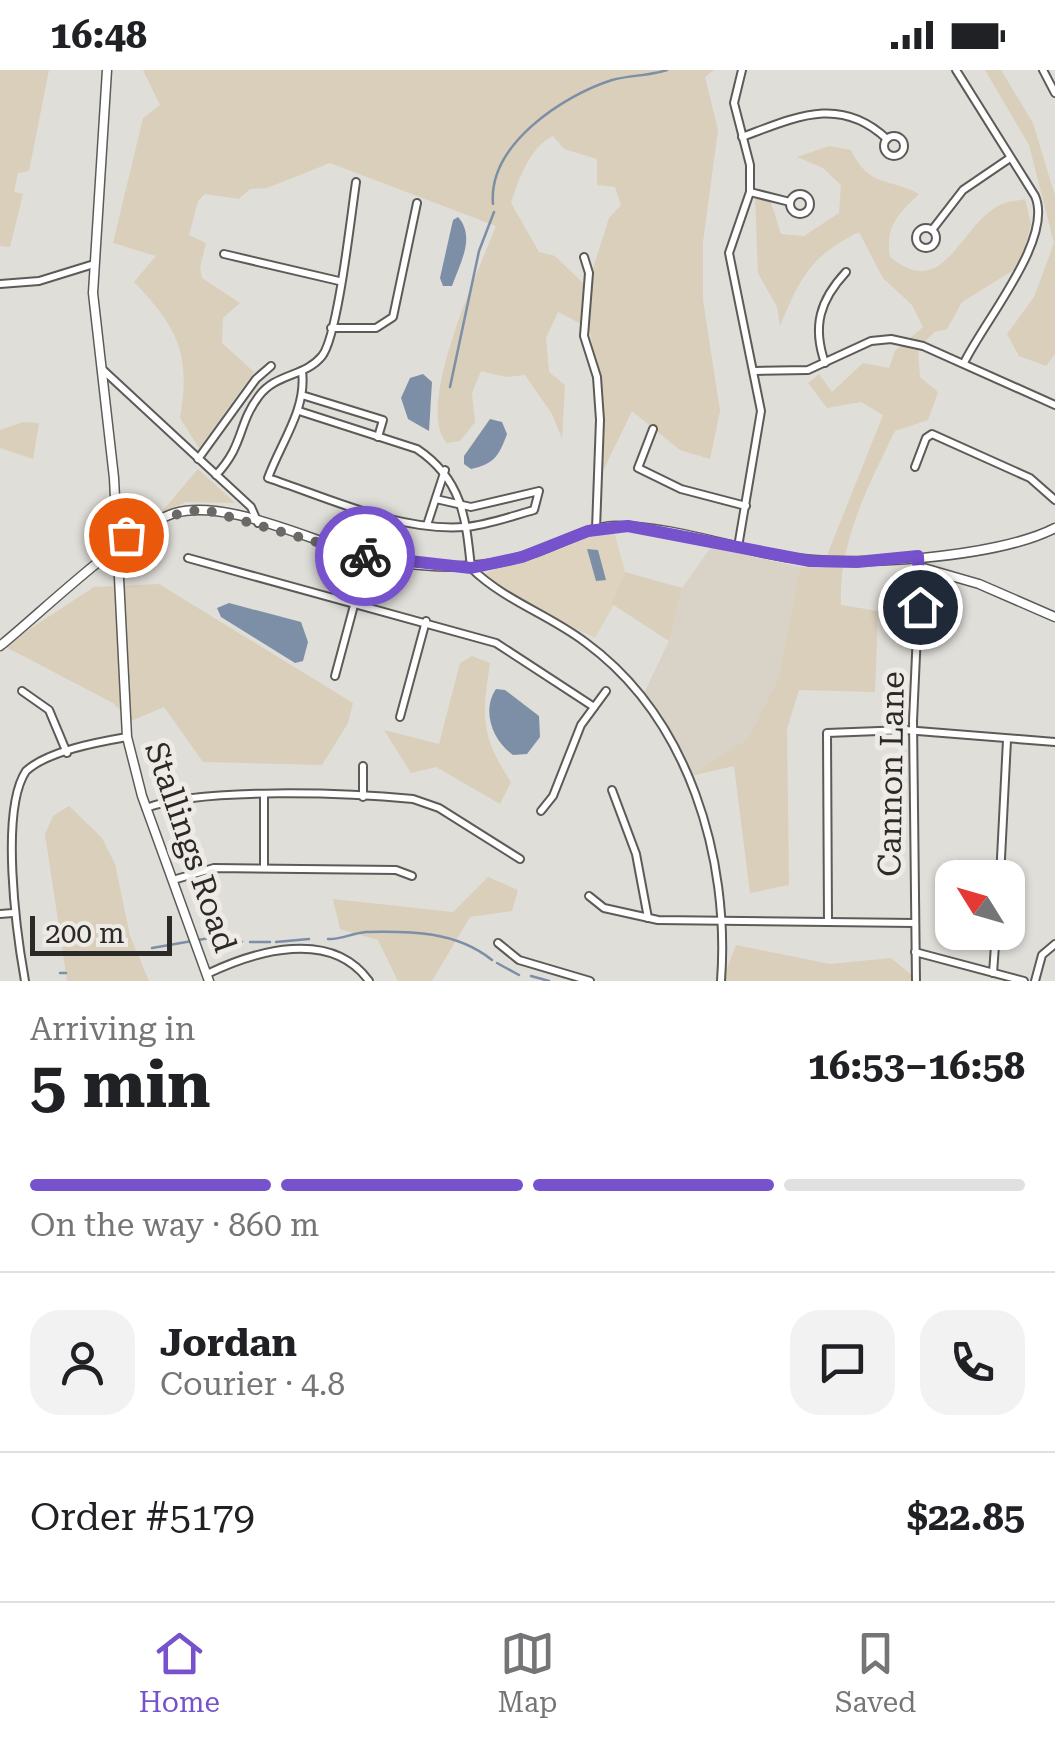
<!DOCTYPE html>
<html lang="en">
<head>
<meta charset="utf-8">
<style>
  body { margin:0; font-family:"Roboto Serif",serif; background:#f2f2f2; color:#202124; height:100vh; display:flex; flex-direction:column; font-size:38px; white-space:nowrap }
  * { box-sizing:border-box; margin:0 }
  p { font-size:32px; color:#757577 }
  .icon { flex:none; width:55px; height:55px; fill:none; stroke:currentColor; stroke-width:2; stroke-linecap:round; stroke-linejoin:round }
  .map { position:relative; height:911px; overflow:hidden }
  .drawer { display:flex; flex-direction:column; background:#fff; flex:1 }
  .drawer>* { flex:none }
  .needle { width:65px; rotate:307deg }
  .fabs { position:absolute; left:935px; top:790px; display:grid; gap:20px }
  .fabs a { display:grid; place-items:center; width:90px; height:90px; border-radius:20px; background:#fff; box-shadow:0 2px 8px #0004; font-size:50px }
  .scale { position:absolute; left:30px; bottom:25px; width:142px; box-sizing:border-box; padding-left:10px; border:5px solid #2b2a28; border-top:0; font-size:28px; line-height:35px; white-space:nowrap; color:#2b2a28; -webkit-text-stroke:8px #eeebe6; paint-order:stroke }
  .pin { position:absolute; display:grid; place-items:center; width:85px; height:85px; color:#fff; margin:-42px; border:5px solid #fff; border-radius:50%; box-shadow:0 2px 10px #0007 }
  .courier { position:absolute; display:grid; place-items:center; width:100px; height:100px; margin:-50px; border:8px solid #7652cc; border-radius:50%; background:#fff; color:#222; box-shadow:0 2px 12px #0007 }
  .headline em { font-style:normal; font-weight:700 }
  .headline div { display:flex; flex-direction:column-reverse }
  .headline { display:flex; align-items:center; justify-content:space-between; height:170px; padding:0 30px }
  h1 { font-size:65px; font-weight:700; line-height:75px }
  .bar { display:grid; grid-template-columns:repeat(4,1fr); gap:15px 10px; align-content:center; height:120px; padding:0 30px }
  .bar i { height:12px; border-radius:8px; background:#e0e0e0 }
  .bar .current { background:#7652cc }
  .bar p { grid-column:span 4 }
  .line { display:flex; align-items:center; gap:25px; padding:0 30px; border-top:2px solid #e0e0e0 }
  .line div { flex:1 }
  .round { display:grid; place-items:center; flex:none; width:105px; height:105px; border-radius:30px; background:#f2f2f2 }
  .status { display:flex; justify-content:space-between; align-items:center; height:70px; padding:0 50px; background:#fff; direction:ltr }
  .status svg { height:28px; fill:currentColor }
  .tabs { display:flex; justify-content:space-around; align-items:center; height:140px; border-top:2px solid #e0e0e0; background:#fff; font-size:28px; color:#757577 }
  .tabs a { display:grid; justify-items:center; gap:5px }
  .tabs .current { color:#7652cc }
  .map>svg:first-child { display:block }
  .commercial { fill:#ded3bf }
  .built { fill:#d9d3c7 }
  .green { fill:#d9cfba; fill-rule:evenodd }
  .water { fill:#7d8ea7 }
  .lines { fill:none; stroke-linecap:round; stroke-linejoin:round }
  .stream { stroke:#7d8ea7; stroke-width:2.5 }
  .minor-casing { stroke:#5d5b57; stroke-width:10 }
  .tertiary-casing { stroke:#5d5b57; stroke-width:11 }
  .minor { stroke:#fff; stroke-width:6 }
  .tertiary { stroke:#fff; stroke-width:8 }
  .done { stroke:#6a6966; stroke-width:10; stroke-dasharray:0 18 }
  .route { stroke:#7652cc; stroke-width:12 }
  .labels { text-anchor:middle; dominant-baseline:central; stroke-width:10; stroke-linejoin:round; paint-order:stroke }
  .street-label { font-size:32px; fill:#2b2a28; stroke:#eeebe6 }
</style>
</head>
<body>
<div class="status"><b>16:48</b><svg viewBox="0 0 49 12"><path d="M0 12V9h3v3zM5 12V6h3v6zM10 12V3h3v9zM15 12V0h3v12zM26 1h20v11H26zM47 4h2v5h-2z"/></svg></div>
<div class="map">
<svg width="1055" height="911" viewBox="0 0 1055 911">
  <rect width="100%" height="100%" fill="#e0ded9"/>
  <polygon class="commercial" points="596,453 615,465 625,502 620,524 595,568 504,524 485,504"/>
  <polygon class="built" points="711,477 800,497 779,609 748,670 690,706 644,623 669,571 682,518"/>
  <g class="green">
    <polygon points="0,0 49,0 29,101 18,103 14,122 23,124 10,177 0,176"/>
    <path d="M143 0H714L705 7 718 60 703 172V230L720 341 710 389 680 380 632 341 601 405 599 306 589 258 558 242 546 268 549 302 565 315 562 369 552 344 525 305 506 307 481 301 472 323 475 352 460 371 447 373C413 338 481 196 496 156L330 93 267 118 250 119 239 129 205 124 198 131 189 165 206 173 200 197 202 208 240 233 223 248 222 273 254 302 199 378 180 348C191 284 178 258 134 212L156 186 113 173 143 48 160 35ZM553 66 564 79 597 89V115L615 117 621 135 609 148 587 217 555 186 539 182 511 133C519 109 529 78 553 66Z"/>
    <polygon points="985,0 1001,0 1033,53 1055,126 1055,284 1046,296 1019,286 1007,264 1034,227 1054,173 1029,75"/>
    <path d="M829 76 851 80C869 118 888 107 919 124 897 145 885 157 890 187 946 233 960 152 1002 134 1008 131 1018 131 1025 129L1031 154 1020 196 962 232 947 259 934 262 918 280 920 307 938 322 928 350 895 361C868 416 838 473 841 535L878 541 875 622 799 620 787 659 789 815 750 823 734 696 690 706 748 669 779 608 800 497 822 498 883 345 861 332 827 338 808 313 819 304 832 322 863 293 889 298 895 281 923 257 912 235 883 208 859 162C810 187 801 206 780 256L777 237 758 203 755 126 770 129 781 164 804 166 839 143 841 115 823 98 797 87Z"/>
    <polygon points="23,352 39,353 33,389 0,378 0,360"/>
    <polygon points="198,399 235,433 186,432 160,444"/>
    <polygon points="625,502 682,518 669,571 612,534"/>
    <polygon points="159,514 353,633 348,653 322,695 203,692 164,637 131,651 113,633 4,576 94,517"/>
    <path d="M472 586 490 593C482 647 480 665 511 712L500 734 436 697 411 703 384 660 439 674 460 593Z"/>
    <polygon points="69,736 102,768 115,794 130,866 149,911 67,911 45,764 53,746"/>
    <polygon points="488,807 518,820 512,841 470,847 432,911 398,911 378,870 340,859 333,829 453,842"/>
    <polygon points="736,875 830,894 891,888 919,911 722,911"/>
  </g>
  <g class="water">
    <path d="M458 147C476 167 460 193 452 216H443L440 208 453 150Z"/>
    <polygon points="423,304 432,312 429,361 408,349 401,328 410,308"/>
    <path d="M490 349 502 352 507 364C499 386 494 394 471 399L464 394V386Z"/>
    <polygon points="587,479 598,480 606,510 596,511"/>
    <polygon points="229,533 301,552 308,572 303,591 295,593 221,547 217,538"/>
    <path d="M496 619 505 620 539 646 540 667 527 684 513 685C493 671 481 641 496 619Z"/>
  </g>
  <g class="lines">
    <g class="stream">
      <path d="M493 134C488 75 562 26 612 10 630 5 649 6 667 0"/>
      <polyline points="450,317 479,181 494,142"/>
      <path d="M328 869C341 870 352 863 366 862 411 861 456 861 492 890"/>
      <polyline points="250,872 270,872"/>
      <polyline points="276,872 309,869"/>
      <polyline points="152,878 221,866 242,872"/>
      <polyline points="497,893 519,905"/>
      <polyline points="60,903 66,903"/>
      <polyline points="531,906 549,911"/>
    </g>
    <defs>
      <g id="minor">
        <path d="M956 0 1035 126C1054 169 984 251 964 293"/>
        <polyline points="1043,0 1055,23"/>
        <circle cx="894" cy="76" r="10"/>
        <path d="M742 67C796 47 840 25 887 69"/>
        <polyline points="750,122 790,132"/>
        <circle cx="800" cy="134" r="10"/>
        <circle cx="926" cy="168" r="10"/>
        <polyline points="932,160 963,120 1010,88"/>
        <polyline points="224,184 339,211"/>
        <polyline points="584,187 589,203 584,266 597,307 600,350 596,459"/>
        <polyline points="0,214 39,211 94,194"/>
        <polyline points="331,258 376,258 393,247 417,133"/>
        <path d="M825 293C812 256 820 230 846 202"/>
        <polyline points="102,299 251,437 258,453"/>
        <path d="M302 301C307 339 281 372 268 408 329 428 399 462 465 457 488 455 512 446 534 440L539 421 471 437 436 429"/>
        <polyline points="755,301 808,300 871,271 891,269 923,276 1055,335"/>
        <polyline points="305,326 383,350 378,367"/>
        <path d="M299 341 417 379C462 409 466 448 471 498 505 531 548 544 585 572 689 648 730 788 721 911"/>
        <polyline points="653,359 638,398 681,419 746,436"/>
        <polyline points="198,389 256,309 271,296"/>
        <polyline points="915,397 926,368 932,364 1030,408 1055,430"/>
        <path d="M216 405C245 374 237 355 259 326 276 303 305 307 322 286 338 266 351 145 356 112"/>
        <polyline points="427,455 445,400"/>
        <polyline points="738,477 761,341 729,183 750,122 750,95 734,33 742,0"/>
        <polyline points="188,488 496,573 594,637"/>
        <polyline points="335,606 367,487"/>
        <polyline points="22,621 49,640 67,683"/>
        <polyline points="400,647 426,551"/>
        <polyline points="363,696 363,727"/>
        <polyline points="612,720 636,784 648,848"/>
        <path d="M146 738C201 717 351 723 413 729L439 738 520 789"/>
        <polyline points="541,741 553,726 581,655 606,621"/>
        <polyline points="264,798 264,726"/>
        <polyline points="1000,808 1007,670"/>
        <polyline points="173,810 214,798 396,800 412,806"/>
        <polyline points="589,826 604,838 658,850 915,853"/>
        <polyline points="0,844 13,843"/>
        <polyline points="828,852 827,663 905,660 1055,672"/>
        <polyline points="498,873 519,890 590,911"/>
        <polyline points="915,882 1024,911"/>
        <polyline points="993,903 996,862"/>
        <path d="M207 904C255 881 331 858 369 911"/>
        <path d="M25 911C16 861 0 740 26 701 48 681 98 672 127 667"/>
        <polyline points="916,911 913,651 920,497"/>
        <polyline points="1035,911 1042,885 1055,874"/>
      </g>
      <g id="tertiary">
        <polyline points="107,0 93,223 114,408 127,667 142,726 209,911"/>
        <polyline points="917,487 920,497 979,514 1055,547"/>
        <path d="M0 576C41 543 130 456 175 443 232 426 332 483 394 492 443 499 490 499 536 482 562 473 587 457 615 456 673 456 730 478 786 487 851 498 997 488 1055 458"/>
      </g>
    </defs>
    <use href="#minor" class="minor-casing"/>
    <use href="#tertiary" class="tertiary-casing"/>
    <use href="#minor" class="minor"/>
    <use href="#tertiary" class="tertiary"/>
  </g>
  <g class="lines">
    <polyline class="done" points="126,465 116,458 115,481 161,448 202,439 365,486"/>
    <polyline class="route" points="365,486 471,498 522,487 588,461 628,456 810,491 857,492 918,486 920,537"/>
  </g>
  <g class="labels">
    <g class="street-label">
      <text transform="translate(891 704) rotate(-89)">Cannon Lane</text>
      <text transform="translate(191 777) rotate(71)">Stallings Road</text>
    </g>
  </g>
</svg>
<div class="fabs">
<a><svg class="needle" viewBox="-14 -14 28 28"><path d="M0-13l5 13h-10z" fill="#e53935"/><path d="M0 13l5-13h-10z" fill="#757577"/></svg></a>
</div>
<div class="scale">200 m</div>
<div class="pin" style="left:126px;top:465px;background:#ea580c"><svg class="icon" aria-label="bag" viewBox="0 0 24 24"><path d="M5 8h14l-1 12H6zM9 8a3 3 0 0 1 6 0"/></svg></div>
<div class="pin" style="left:920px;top:537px;background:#1f2937"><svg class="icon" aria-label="home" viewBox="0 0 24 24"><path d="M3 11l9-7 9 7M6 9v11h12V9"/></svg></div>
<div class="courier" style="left:365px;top:486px"><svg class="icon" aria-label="bike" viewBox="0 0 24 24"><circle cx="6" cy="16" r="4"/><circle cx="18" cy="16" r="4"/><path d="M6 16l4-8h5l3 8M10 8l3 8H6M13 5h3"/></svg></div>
</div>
<section class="drawer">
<div class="headline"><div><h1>5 min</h1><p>Arriving in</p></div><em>16:53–16:58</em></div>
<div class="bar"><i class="current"></i><i class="current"></i><i class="current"></i><i></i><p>On the way · 860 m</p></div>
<div class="line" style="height:180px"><a class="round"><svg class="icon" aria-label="person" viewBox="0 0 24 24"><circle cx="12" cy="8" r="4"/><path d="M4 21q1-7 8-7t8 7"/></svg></a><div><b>Jordan</b><p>Courier · 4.8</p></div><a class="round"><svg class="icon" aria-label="chat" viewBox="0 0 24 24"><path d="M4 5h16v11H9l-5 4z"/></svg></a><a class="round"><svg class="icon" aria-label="phone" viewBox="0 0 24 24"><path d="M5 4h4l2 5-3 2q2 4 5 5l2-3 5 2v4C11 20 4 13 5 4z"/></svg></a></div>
<div class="line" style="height:130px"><div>Order #5179</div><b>$22.85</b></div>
</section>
<nav class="tabs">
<a class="current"><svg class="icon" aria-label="home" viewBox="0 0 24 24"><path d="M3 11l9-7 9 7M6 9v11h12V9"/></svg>Home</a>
<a><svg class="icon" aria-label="map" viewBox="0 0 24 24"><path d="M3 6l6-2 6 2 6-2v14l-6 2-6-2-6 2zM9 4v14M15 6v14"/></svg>Map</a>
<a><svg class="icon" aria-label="saved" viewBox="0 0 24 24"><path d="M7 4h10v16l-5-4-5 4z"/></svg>Saved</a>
</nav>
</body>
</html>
